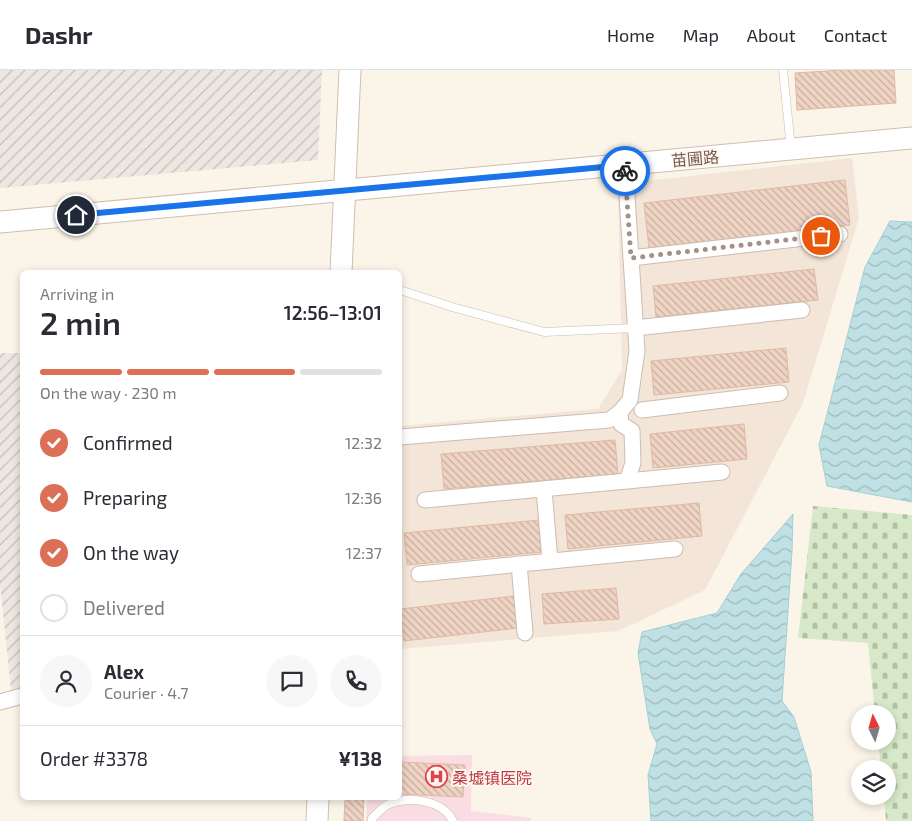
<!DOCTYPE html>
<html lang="en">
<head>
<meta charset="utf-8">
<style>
  body { margin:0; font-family:"Exo 2","Noto Sans SC",sans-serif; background:#f7f7f7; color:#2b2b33; height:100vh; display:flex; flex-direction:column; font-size:19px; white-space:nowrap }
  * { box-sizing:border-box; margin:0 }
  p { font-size:16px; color:#7c7c81 }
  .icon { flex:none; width:28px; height:28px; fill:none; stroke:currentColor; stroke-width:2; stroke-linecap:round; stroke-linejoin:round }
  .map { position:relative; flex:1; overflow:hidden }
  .sheet { position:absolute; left:20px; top:200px; width:382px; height:530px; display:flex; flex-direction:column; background:#fff; border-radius:8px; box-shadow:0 2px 8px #0003 }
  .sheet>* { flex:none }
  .needle { width:32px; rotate:355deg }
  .fabs { position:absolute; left:851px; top:635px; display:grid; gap:10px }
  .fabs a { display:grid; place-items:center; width:45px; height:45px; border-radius:50%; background:#fff; box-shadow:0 2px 8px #0003; font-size:25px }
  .pin { position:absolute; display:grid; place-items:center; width:42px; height:42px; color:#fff; margin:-21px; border:2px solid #fff; border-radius:50%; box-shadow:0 1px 5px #0007 }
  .courier { position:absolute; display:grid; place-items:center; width:50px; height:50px; margin:-25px; border:4px solid #1a73e8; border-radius:50%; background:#fff; color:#222; box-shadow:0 1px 6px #0007 }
  .head em { font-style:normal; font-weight:600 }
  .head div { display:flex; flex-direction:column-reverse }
  .head { display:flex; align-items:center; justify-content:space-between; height:85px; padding:0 20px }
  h1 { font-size:32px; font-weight:600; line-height:38px }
  .bar { display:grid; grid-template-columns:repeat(4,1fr); gap:8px 5px; align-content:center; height:60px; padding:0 20px }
  .bar i { height:6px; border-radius:4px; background:#e1e1e2 }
  .bar .selected { background:#dd6f57 }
  .bar p { grid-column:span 4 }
  .line { display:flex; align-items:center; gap:12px; padding:0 20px; border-top:1px solid #e1e1e2 }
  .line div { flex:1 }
  .round { display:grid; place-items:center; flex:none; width:52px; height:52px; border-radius:26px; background:#f7f7f7 }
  ol { padding:0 20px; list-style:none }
  li { display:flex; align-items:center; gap:15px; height:55px }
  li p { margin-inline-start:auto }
  li .icon { padding:5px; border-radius:50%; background:#dd6f57; color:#fff; stroke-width:4 }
  li:last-child { color:#7c7c81 }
  li i { width:28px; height:28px; border:2px solid #e1e1e2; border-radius:50% }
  header { display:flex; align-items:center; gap:30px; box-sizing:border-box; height:70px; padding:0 25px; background:#fff; border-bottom:1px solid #e1e1e2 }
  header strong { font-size:24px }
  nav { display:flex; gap:28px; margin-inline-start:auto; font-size:18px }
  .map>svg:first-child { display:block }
  .residential { fill:#f3e5d8 }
  .industrial { fill:url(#industrial-furrows) }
  .medical { fill:#f9dde2 }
  .cemetery { fill:url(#cemetery-stones) }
  .water { fill:url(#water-waves); stroke:#a5d0d5 }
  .building { fill:url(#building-back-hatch); stroke:#e1b9a4 }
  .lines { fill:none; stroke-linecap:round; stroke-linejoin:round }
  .lane-casing { stroke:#cdbcb0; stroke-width:9 }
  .street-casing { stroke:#cdbcb0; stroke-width:17 }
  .secondary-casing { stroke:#d2bdb0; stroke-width:23 }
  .lane { stroke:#fff; stroke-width:8 }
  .street { stroke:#fff; stroke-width:15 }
  .secondary { stroke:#fff; stroke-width:21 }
  .done { stroke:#a49084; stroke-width:5; stroke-dasharray:0 9 }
  .route { stroke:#1a73e8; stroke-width:6 }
  .labels { text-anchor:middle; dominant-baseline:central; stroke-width:4; stroke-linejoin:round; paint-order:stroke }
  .street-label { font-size:16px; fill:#755a4e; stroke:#fef8f0 }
  .health-label { font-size:16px; fill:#be3a42; stroke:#fef8f0; text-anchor:start }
</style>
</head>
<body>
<header>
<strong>Dashr</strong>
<nav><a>Home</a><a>Map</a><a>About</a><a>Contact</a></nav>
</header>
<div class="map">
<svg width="912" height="751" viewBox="0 0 912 751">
  <defs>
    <pattern id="industrial-furrows" width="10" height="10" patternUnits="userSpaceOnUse" patternTransform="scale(1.25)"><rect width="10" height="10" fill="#ede7e2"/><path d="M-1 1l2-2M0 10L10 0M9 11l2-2" fill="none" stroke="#c5beb9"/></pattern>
    <pattern id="cemetery-stones" width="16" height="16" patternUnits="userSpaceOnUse" patternTransform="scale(1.25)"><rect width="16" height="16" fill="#d7e9c8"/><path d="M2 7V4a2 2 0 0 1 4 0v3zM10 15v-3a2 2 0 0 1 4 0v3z" fill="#b3c0a5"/></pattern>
    <pattern id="water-waves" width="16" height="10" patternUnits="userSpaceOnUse" patternTransform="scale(1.25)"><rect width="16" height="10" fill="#bfe0e4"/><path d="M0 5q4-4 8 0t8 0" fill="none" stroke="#a0b9bb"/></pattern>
    <pattern id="building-back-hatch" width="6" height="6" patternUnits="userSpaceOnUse" patternTransform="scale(1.25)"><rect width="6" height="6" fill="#efd3c3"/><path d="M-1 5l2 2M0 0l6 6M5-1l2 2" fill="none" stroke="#c6aea1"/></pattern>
  </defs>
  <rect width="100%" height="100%" fill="#fbf4e9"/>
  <polygon class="residential" points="852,88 859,148 803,333 705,520 618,561 400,579 400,356 598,339 622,300 618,114"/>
  <g class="industrial">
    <polygon points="0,0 322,0 318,90 0,118"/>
    <polygon points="0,283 22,283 22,620 11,620 0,514"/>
  </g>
  <polygon class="medical" points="472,685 471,741 531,748 531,751 366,751 367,728 400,728 400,686"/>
  <polygon class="cemetery" points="813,436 912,445 912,751 886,751 884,726 888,726 888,699 881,699 878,671 888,671 888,644 875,644 868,573 798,568"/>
  <g class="water">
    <polygon points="890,151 912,152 912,432 827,416 819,375 865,197"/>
    <polygon points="793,444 792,481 782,631 794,647 811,702 813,751 651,751 648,705 657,674 650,659 638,583 642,562 717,543 741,504"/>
  </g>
  <g class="building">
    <polygon points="842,0 894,0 896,33 797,40 795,3"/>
    <polygon points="845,110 850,155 649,178 644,133"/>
    <polygon points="814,199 818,230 656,247 653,216"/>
    <polygon points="786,278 789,312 654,325 651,291"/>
    <polygon points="744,354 747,389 653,398 650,364"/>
    <polygon points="615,370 618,404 444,419 441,384"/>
    <polygon points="699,433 702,466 568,479 565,445"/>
    <polygon points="539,450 542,482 407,495 404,463"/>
    <polygon points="616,518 619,549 544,554 542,524"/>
    <polygon points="514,526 518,558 404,571 400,539"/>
    <polygon points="400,692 465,695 463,727 400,724"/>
    <polygon points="345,728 364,728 363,751 344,751"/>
  </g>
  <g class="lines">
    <defs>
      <g id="lane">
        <polyline points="783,0 791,78"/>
        <polyline points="400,220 452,237 544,262 635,258"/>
        <path d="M372 751V748C377 744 382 738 387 735 408 725 443 730 453 751"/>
      </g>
      <g id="street">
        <polyline points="631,188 840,164"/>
        <polyline points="635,258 802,240"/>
        <polyline points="642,340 780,323"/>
        <polyline points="620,342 621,354 632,361 633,393 627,411"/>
        <polyline points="400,367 609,350 620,342 630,330 637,281 625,95"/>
        <polyline points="544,419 550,491"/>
        <polyline points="425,430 722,402"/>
        <polyline points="519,494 525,563"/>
        <polyline points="419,504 675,479"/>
        <polyline points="0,632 22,626"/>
      </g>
      <g id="secondary">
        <polyline points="0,152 912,68"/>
        <polyline points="341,202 350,0"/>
        <polyline points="317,751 318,728"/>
      </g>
    </defs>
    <use href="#lane" class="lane-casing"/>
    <use href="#street" class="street-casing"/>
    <use href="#secondary" class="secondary-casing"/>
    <use href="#lane" class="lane"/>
    <use href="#street" class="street"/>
    <use href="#secondary" class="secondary"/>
  </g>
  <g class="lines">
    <polyline class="done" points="625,101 631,188 821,166"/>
    <polyline class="route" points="76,145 625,95 625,101"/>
  </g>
  <defs>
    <symbol id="hospital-ring" viewBox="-11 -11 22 22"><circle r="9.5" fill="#fef8f0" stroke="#e0444e" stroke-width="1.5"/><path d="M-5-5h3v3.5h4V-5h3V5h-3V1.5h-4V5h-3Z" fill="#e0444e"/></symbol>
  </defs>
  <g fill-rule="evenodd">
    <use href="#hospital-ring" x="424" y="694" width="25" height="25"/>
  </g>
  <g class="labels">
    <g class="street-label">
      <text transform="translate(695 88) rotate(-5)">苗圃路</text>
    </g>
    <g class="health-label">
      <text x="452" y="707">桑墟镇医院</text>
    </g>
  </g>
</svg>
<div class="fabs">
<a><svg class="needle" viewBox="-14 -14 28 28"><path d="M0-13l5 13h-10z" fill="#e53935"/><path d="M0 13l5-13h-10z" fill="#7c7c81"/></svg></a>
<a><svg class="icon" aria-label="layers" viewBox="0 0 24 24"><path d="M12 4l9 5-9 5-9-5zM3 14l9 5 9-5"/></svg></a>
</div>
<div class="pin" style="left:821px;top:166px;background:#ea580c"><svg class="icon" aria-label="bag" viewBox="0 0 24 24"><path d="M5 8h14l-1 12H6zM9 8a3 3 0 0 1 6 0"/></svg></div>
<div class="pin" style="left:76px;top:145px;background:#1f2937"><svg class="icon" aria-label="home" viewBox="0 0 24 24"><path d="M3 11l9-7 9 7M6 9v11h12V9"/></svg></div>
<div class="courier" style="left:625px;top:101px"><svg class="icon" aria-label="bike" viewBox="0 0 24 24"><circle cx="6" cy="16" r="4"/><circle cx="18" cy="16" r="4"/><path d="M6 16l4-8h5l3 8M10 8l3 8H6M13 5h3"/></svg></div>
<section class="sheet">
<div class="head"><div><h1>2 min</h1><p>Arriving in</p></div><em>12:56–13:01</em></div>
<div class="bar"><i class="selected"></i><i class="selected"></i><i class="selected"></i><i></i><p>On the way · 230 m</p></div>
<ol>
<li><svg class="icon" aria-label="check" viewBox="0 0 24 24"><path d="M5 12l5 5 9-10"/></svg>Confirmed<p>12:32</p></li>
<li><svg class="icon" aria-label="check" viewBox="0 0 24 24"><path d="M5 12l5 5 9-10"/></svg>Preparing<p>12:36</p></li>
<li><svg class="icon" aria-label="check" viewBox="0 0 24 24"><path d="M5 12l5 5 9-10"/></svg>On the way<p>12:37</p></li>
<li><i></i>Delivered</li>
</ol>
<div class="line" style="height:90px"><a class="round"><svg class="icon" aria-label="person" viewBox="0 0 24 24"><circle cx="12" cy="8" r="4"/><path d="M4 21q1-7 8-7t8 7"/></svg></a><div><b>Alex</b><p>Courier · 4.7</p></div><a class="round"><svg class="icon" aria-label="chat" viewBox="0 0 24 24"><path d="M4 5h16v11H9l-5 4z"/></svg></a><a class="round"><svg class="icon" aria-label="phone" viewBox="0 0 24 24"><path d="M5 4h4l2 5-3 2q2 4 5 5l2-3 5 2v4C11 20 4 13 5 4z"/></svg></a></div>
<div class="line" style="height:65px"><div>Order #3378</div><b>¥138</b></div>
</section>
</div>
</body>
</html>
